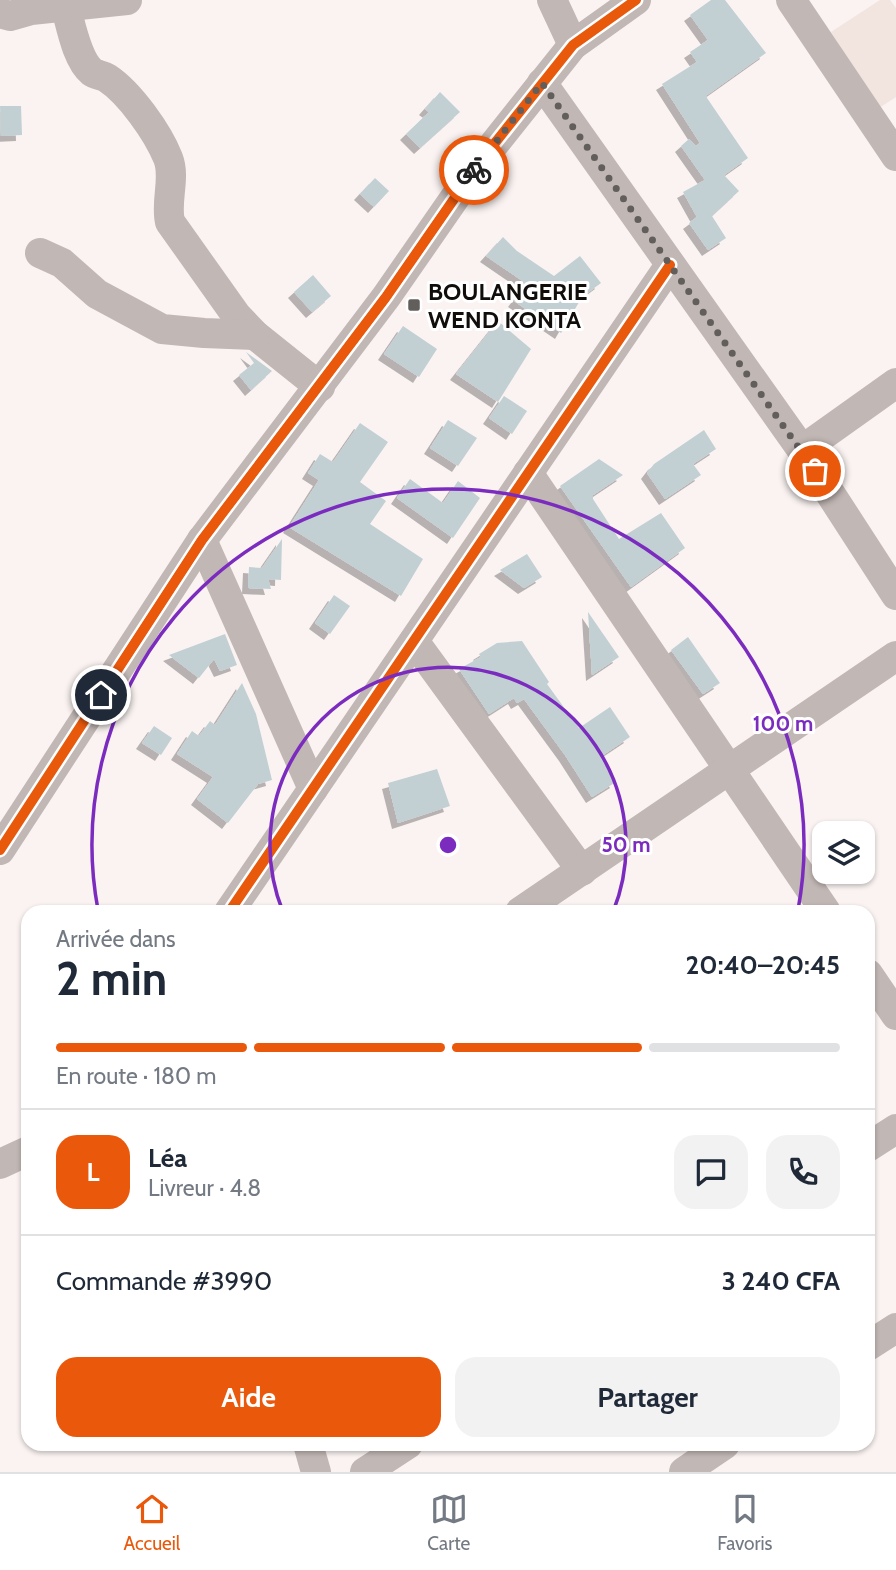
<!DOCTYPE html>
<html lang="fr">
<head>
<meta charset="utf-8">
<style>
  body { margin:0; font-family:Cabin,sans-serif; background:#f2f2f3; color:#1f2937; height:100vh; display:flex; flex-direction:column; font-size:26px; white-space:nowrap }
  * { box-sizing:border-box; margin:0 }
  p { font-size:23px; color:#747a83 }
  .icon { flex:none; width:38px; height:38px; fill:none; stroke:currentColor; stroke-width:2; stroke-linecap:round; stroke-linejoin:round }
  .map { position:relative; flex:1; overflow:hidden }
  .sheet { position:absolute; left:21px; top:905px; width:854px; height:546px; display:flex; flex-direction:column; background:#fff; border-radius:21px; box-shadow:0 2px 5px #0004 }
  .sheet>* { flex:none }
  .tools { position:absolute; left:812px; top:821px; display:grid; gap:14px }
  .tools a { display:grid; place-items:center; width:63px; height:63px; border-radius:14px; background:#fff; box-shadow:0 2px 5px #0004; font-size:35px }
  .pin { position:absolute; display:grid; place-items:center; width:60px; height:60px; color:#fff; margin:-30px; border:4px solid #fff; border-radius:50%; box-shadow:0 2px 7px #0007 }
  .courier { position:absolute; display:grid; place-items:center; width:70px; height:70px; margin:-35px; border:5px solid #ea580c; border-radius:50%; background:#fff; color:#222; box-shadow:0 2px 9px #0007 }
  .headline em { font-style:normal; font-weight:700 }
  .headline div { display:flex; flex-direction:column-reverse }
  .headline { display:flex; align-items:center; justify-content:space-between; height:119px; padding:0 35px }
  h1 { font-size:46px; font-weight:700; line-height:52px }
  .bar { display:grid; grid-template-columns:repeat(4,1fr); gap:10px 7px; align-content:center; height:84px; padding:0 35px }
  .bar i { height:9px; border-radius:5px; background:#e0e1e3 }
  .bar .selected { background:#ea580c }
  .bar p { grid-column:span 4 }
  .line { display:flex; align-items:center; gap:18px; padding:0 35px; border-top:2px solid #e0e1e3 }
  .line div { flex:1 }
  .round { display:grid; place-items:center; flex:none; width:74px; height:74px; border-radius:21px; background:#f2f2f3 }
  .button { display:flex; gap:14px; margin-top:auto; padding:14px 35px }
  .button a { flex:1; height:80px; border-radius:21px; background:#ea580c; color:#fff; font-size:28px; font-weight:700; line-height:80px; text-align:center }
  .button a+a { background:#f2f2f3; color:#1f2937 }
  .menu { display:flex; justify-content:space-around; align-items:center; height:98px; border-top:2px solid #e0e1e3; background:#fff; font-size:19px; color:#747a83 }
  .menu a { display:grid; justify-items:center; gap:4px }
  .menu .selected { color:#ea580c }
  .map>svg:first-child { display:block }
  .built { fill:#f2e5e0 }
  .building { fill:#c2d0d3; filter:url(#shadow) }
  .lines { fill:none; stroke-linecap:round; stroke-linejoin:round }
  .minor { stroke:#c1b7b4; stroke-width:30 }
  .cycleway-casing { stroke:#fff; stroke-width:15 }
  .cycleway { stroke:#e8590c; stroke-width:10 }
  .done { stroke:#625e5c; stroke-width:7; stroke-dasharray:0 12.6 }
  .route { stroke:#ea580c; stroke-width:9 }
  .ring { fill:none; stroke:#7b2cbf; stroke-width:3.5 }
  .poi-dot { fill:#625e5c; stroke:#fff; stroke-width:2.5 }
  .labels { text-anchor:middle; dominant-baseline:central; stroke-width:6; stroke-linejoin:round; paint-order:stroke }
  .poi-label { font-size:24px; font-weight:bold; fill:#100d0b; stroke:#fff; text-anchor:start }
  .centre { fill:#7b2cbf; stroke:#fff; stroke-width:3.5 }
  .ring-label { font-size:21px; text-anchor:middle; font-weight:bold; fill:#7b2cbf; stroke:#fff; stroke-width:6; stroke-linejoin:round; paint-order:stroke }
</style>
</head>
<body>
<div class="map">
<svg width="896" height="1472" viewBox="0 0 896 1472">
  <defs>
    <filter id="shadow"><feDropShadow dx="-6" dy="6" stdDeviation="0" flood-color="#0004"/></filter>
  </defs>
  <rect width="100%" height="100%" fill="#faf3f2"/>
  <polygon class="built" points="880,0 890,0 896,8 896,97 879,108 831,32"/>
  <g class="building">
    <polygon points="711,0 725,0 766,53 707,95 707,98 748,158 724,175 739,191 712,216 726,238 708,250 689,223 697,217 683,192 705,180 681,146 689,139 696,146 700,143 662,84 697,62 690,52 708,40 690,15"/>
    <polygon points="440,92 460,112 420,148 406,134 429,112 425,109"/>
    <polygon points="0,106 21,106 22,135 1,136"/>
    <polygon points="375,178 389,191 374,207 360,194"/>
    <polygon points="503,237 517,251 554,276 580,256 601,283 582,297 561,333 514,301 527,284 486,256"/>
    <polygon points="313,275 331,296 312,312 294,292"/>
    <polygon points="498,321 531,349 498,402 456,374"/>
    <polygon points="403,326 437,349 419,377 384,354"/>
    <polygon points="246,352 272,371 251,390 239,375 254,363"/>
    <polygon points="504,396 527,411 512,434 489,418"/>
    <polygon points="448,420 477,438 458,466 430,448"/>
    <polygon points="360,423 388,442 360,482 386,501 370,524 423,559 401,596 289,527 319,480 308,473 320,454 333,462"/>
    <polygon points="704,430 716,449 693,464 701,475 665,499 647,473 654,464"/>
    <polygon points="599,459 623,475 593,495 593,499 619,539 661,513 685,548 631,587 560,486"/>
    <polygon points="410,479 443,503 458,481 480,498 453,538 397,498"/>
    <polygon points="282,539 281,580 268,579 271,589 248,588 249,567 262,568"/>
    <polygon points="527,554 542,577 524,588 500,570"/>
    <polygon points="334,595 350,606 330,634 315,623"/>
    <polygon points="588,612 619,657 592,675"/>
    <polygon points="225,634 237,665 220,671 214,659 199,678 169,655"/>
    <polygon points="688,637 720,683 703,694 671,650"/>
    <polygon points="522,641 549,682 547,684 579,728 610,707 630,737 600,757 616,782 592,797 565,755 524,699 517,703 514,698 489,714 459,669 481,657 479,654 497,643"/>
    <polygon points="242,683 256,714 272,780 258,784 228,823 197,799 213,777 177,754 192,731 199,736 210,721 215,725"/>
    <polygon points="154,726 172,738 161,755 142,743"/>
    <polygon points="437,769 450,806 398,823 388,783"/>
  </g>
  <g class="lines">
    <g class="minor">
      <polyline points="552,0 573,45"/>
      <polyline points="791,0 896,156"/>
      <path d="M66 8C71 26 77 60 92 72 96 75 102 75 107 78 130 93 158 133 168 158 176 178 165 201 170 222L236 315 255 335 320 387"/>
      <polyline points="0,13 10,16 31,10 127,0"/>
      <polyline points="542,83 802,450 896,595"/>
      <polyline points="40,253 62,263 97,294 162,329 204,333 255,335"/>
      <polyline points="802,450 896,383"/>
      <polyline points="528,473 826,912"/>
      <polyline points="202,540 313,789"/>
      <polyline points="414,641 582,871"/>
      <polyline points="0,850 202,540 386,297 479,163 573,45 636,0"/>
      <polyline points="229,912 670,265"/>
      <polyline points="520,912 896,656"/>
      <polyline points="868,974 896,1015"/>
      <polyline points="868,1147 896,1129"/>
      <polyline points="0,1164 28,1151"/>
      <polyline points="868,1346 896,1328"/>
      <polyline points="308,1444 316,1472"/>
      <polyline points="365,1472 408,1444"/>
      <polyline points="684,1472 725,1444"/>
    </g>
    <defs>
      <g id="cycleway">
        <polyline points="0,850 202,540 386,297 479,163 573,45 636,0"/>
        <polyline points="229,912 670,265"/>
      </g>
    </defs>
    <use href="#cycleway" class="cycleway-casing"/>
    <use href="#cycleway" class="cycleway"/>
  </g>
  <g class="lines">
    <polyline class="done" points="474,170 542,83 815,471"/>
    <polyline class="route" points="101,695 202,540 386,297 474,170"/>
  </g>
  <g class="ring">
    <path d="M283 912A178 178 0 1 1 613 912"/>
    <path d="M98 910A356 356 0 1 1 798 910"/>
  </g>
  <rect class="poi-dot" x="407" y="298" width="14" height="14" rx="3.5"/>
  <g class="labels">
    <g class="poi-label">
      <text x="428" y="291">BOULANGERIE<tspan x="428" dy="28">WEND KONTA</tspan></text>
    </g>
  </g>
  <circle cx="448" cy="845" r="10" class="centre"/>
  <g class="ring-label">
    <text x="783" y="731">100 m</text>
    <text x="626" y="852">50 m</text>
  </g>
</svg>
<div class="tools">
<a><svg class="icon" aria-label="layers" viewBox="0 0 24 24"><path d="M12 4l9 5-9 5-9-5zM3 14l9 5 9-5"/></svg></a>
</div>
<div class="pin" style="left:815px;top:471px;background:#ea580c"><svg class="icon" aria-label="bag" viewBox="0 0 24 24"><path d="M5 8h14l-1 12H6zM9 8a3 3 0 0 1 6 0"/></svg></div>
<div class="pin" style="left:101px;top:695px;background:#1f2937"><svg class="icon" aria-label="home" viewBox="0 0 24 24"><path d="M3 11l9-7 9 7M6 9v11h12V9"/></svg></div>
<div class="courier" style="left:474px;top:170px"><svg class="icon" aria-label="bike" viewBox="0 0 24 24"><circle cx="6" cy="16" r="4"/><circle cx="18" cy="16" r="4"/><path d="M6 16l4-8h5l3 8M10 8l3 8H6M13 5h3"/></svg></div>
<section class="sheet">
<div class="headline"><div><h1>2 min</h1><p>Arrivée dans</p></div><em>20:40–20:45</em></div>
<div class="bar"><i class="selected"></i><i class="selected"></i><i class="selected"></i><i></i><p>En route · 180 m</p></div>
<div class="line" style="height:126px"><b class="round" style="background:#ea580c;color:#fff">L</b><div><b>Léa</b><p>Livreur · 4.8</p></div><a class="round"><svg class="icon" aria-label="chat" viewBox="0 0 24 24"><path d="M4 5h16v11H9l-5 4z"/></svg></a><a class="round"><svg class="icon" aria-label="phone" viewBox="0 0 24 24"><path d="M5 4h4l2 5-3 2q2 4 5 5l2-3 5 2v4C11 20 4 13 5 4z"/></svg></a></div>
<div class="line" style="height:91px"><div>Commande #3990</div><b>3 240 CFA</b></div>
<div class="button"><a>Aide</a><a>Partager</a></div>
</section>
</div>
<nav class="menu">
<a class="selected"><svg class="icon" aria-label="home" viewBox="0 0 24 24"><path d="M3 11l9-7 9 7M6 9v11h12V9"/></svg>Accueil</a>
<a><svg class="icon" aria-label="map" viewBox="0 0 24 24"><path d="M3 6l6-2 6 2 6-2v14l-6 2-6-2-6 2zM9 4v14M15 6v14"/></svg>Carte</a>
<a><svg class="icon" aria-label="saved" viewBox="0 0 24 24"><path d="M7 4h10v16l-5-4-5 4z"/></svg>Favoris</a>
</nav>
</body>
</html>
